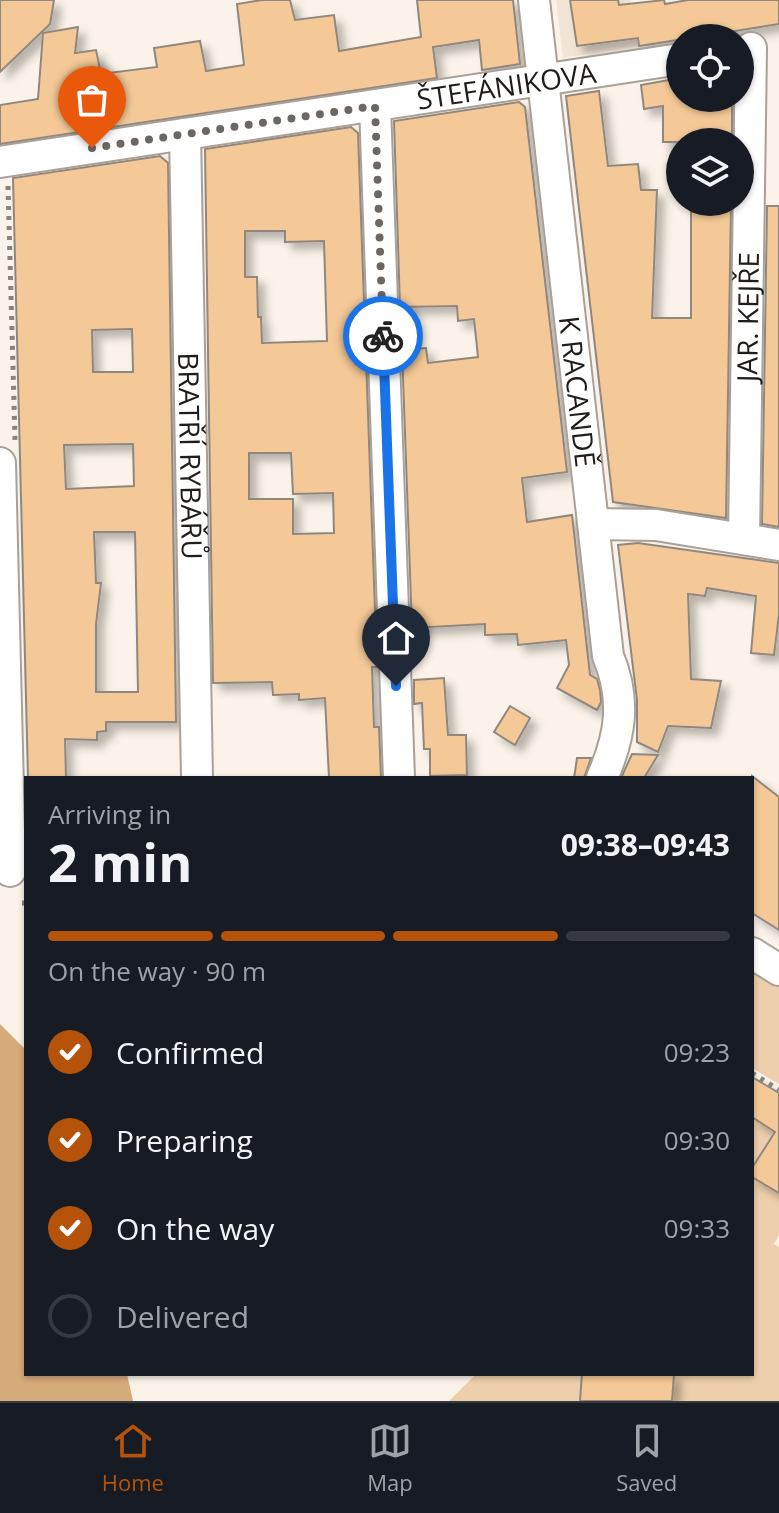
<!DOCTYPE html>
<html lang="en">
<head>
<meta charset="utf-8">
<style>
  body { margin:0; font-family:"Open Sans",sans-serif; background:#242831; color:#f1f3f6; height:100vh; display:flex; flex-direction:column; font-size:30px; white-space:nowrap }
  * { box-sizing:border-box; margin:0 }
  p { font-size:26px; color:#9ea1a6 }
  .icon { flex:none; width:44px; height:44px; fill:none; stroke:currentColor; stroke-width:2; stroke-linecap:round; stroke-linejoin:round }
  .map { position:relative; flex:1; overflow:hidden }
  .panel { position:absolute; left:24px; top:776px; width:730px; height:600px; display:flex; flex-direction:column; background:#171b24; border-radius:0px; box-shadow:0 2px 6px #0004 }
  .panel>* { flex:none }
  .tools { position:absolute; left:666px; top:24px; display:grid; gap:16px }
  .tools a { display:grid; place-items:center; width:88px; height:88px; border-radius:50%; background:#171b24; box-shadow:0 2px 6px #0004; font-size:40px }
  .pin { position:absolute; display:grid; place-items:center; width:68px; height:68px; color:#fff; margin:-82px -34px; border-radius:50% 50% 50% 0; rotate:-45deg; box-shadow:0 0 8px #0007 }
  .pin .icon { rotate:45deg }
  .courier { position:absolute; display:grid; place-items:center; width:80px; height:80px; margin:-40px; border:6px solid #1a73e8; border-radius:50%; background:#fff; color:#222; box-shadow:0 2px 10px #0007 }
  .overview em { font-style:normal; font-weight:700 }
  .overview div { display:flex; flex-direction:column-reverse }
  .overview { display:flex; align-items:center; justify-content:space-between; height:136px; padding:0 24px }
  h1 { font-size:52px; font-weight:700; line-height:60px }
  .bar { display:grid; grid-template-columns:repeat(4,1fr); gap:12px 8px; align-content:center; height:96px; padding:0 24px }
  .bar i { height:10px; border-radius:6px; background:#363941 }
  .bar .active { background:#b45309 }
  .bar p { grid-column:span 4 }
  ol { padding:0 24px; list-style:none }
  li { display:flex; align-items:center; gap:24px; height:88px }
  li p { margin-inline-start:auto }
  li .icon { padding:8px; border-radius:50%; background:#b45309; color:#fff; stroke-width:4 }
  li:last-child { color:#9ea1a6 }
  li i { width:44px; height:44px; border:4px solid #363941; border-radius:50% }
  .tab-bar { display:flex; justify-content:space-around; align-items:center; height:112px; border-top:2px solid #363941; background:#171b24; font-size:22px; color:#9ea1a6 }
  .tab-bar a { display:grid; justify-items:center; gap:4px }
  .tab-bar .active { color:#b45309 }
  .map>svg:first-child { display:block }
  .built { fill:#f3e5d6 }
  .green { fill:#eecfab }
  .forest { fill:#d5ab7a }
  .building { fill:#f4c997; stroke:#90887f; stroke-width:2; fill-rule:evenodd; filter:url(#shadow) }
  .lines { fill:none; stroke-linecap:round; stroke-linejoin:round }
  .minor-casing { stroke:#a9a198; stroke-width:34 }
  .path { stroke:#89837d; stroke-width:5; stroke-dasharray:4 6; stroke-linecap:butt }
  .minor { stroke:#fff; stroke-width:30 }
  .done { stroke:#6c6762; stroke-width:8; stroke-dasharray:0 14.4 }
  .route { stroke:#1a73e8; stroke-width:10 }
  .labels { text-anchor:middle; dominant-baseline:central; stroke-width:6; stroke-linejoin:round; paint-order:stroke }
  .street-label { font-size:28px; fill:#1f1c19; stroke:#fff }
</style>
</head>
<body>
<div class="map">
<svg width="779" height="1401" viewBox="0 0 779 1401">
  <defs>
    <filter id="shadow"><feDropShadow dx="7" dy="7" stdDeviation="4" flood-color="#0004"/></filter>
  </defs>
  <rect width="100%" height="100%" fill="#fbf3e9"/>
  <polygon class="built" points="556,0 631,0 639,46 563,58"/>
  <g class="green">
    <polygon points="752,966 779,983 779,1084 752,1068"/>
    <polygon points="752,1078 779,1094 779,1125 752,1168"/>
    <polygon points="752,1177 779,1193 779,1235 774,1244 779,1247 779,1401 449,1401 476,1374 752,1374"/>
  </g>
  <polygon class="forest" points="0,1024 26,1050 26,1374 127,1374 133,1401 0,1401"/>
  <g class="building">
    <polygon points="0,0 54,0 50,24 0,72"/>
    <polygon points="262,0 290,0 295,20 334,15 339,51 421,37 417,0 513,0 520,64 482,70 479,40 433,47 437,78 0,144 0,105 38,99 43,33 78,27 75,53 96,50 101,74 157,67 154,48 200,41 206,71 244,65 237,4"/>
    <polygon points="570,0 618,0 619,5 664,0 665,4 688,0 779,0 779,24 639,46 638,38 577,46"/>
    <polygon points="680,78 680,98 732,98 732,142 663,142 663,106 644,109 641,85"/>
    <polygon points="599,91 608,166 638,164 641,190 657,190 652,318 691,318 691,205 731,206 726,518 613,502 566,96"/>
    <polygon points="519,102 525,107 567,472 522,478 527,522 572,515 590,675 597,679 600,690 601,702 597,710 557,688 569,665 566,640 518,645 517,634 485,635 485,624 412,628 402,350 426,348 428,363 478,357 474,319 458,321 457,306 400,307 394,121"/>
    <path d="M351 127 358 133 377 667H372L374 727H379L381 778H329L325 698 299 700V694L273 695 272 682 213 683 205 149ZM245 231H285V242L324 241 327 341 262 343 261 317H258L257 277H245ZM249 453H291L293 494 333 493 334 533 293 534V499H249Z"/>
    <path d="M160 156 168 163 176 722H106V731L97 732V740L65 739 66 778H28L13 178ZM132 329 133 372H93L92 330ZM133 444 134 486 66 489 64 445ZM94 532H135L138 692H96V624L101 583H96Z"/>
    <polygon points="767,206 779,206 779,527 762,524"/>
    <polygon points="638,543 779,563 779,614 774,655 751,653 756,596 707,588 705,596 688,594 691,679 721,681 711,728 668,726 658,752 637,742 637,700 618,545"/>
    <polygon points="444,678 448,735 466,735 467,775 430,776 430,749 424,749 422,703 414,704 414,680"/>
    <polygon points="510,706 530,718 515,745 494,732"/>
    <polygon points="632,754 658,755 644,778 621,778"/>
    <polygon points="577,758 591,758 584,778 574,778"/>
    <polygon points="752,776 779,797 779,930 752,913"/>
    <polygon points="752,1077 779,1093 779,1193 752,1177 752,1168 775,1132 752,1117"/>
    <polygon points="582,1374 674,1374 672,1401 580,1401"/>
  </g>
  <g class="lines">
    <defs>
      <g id="minor">
        <path id="s1" d="M534 0 608 656C626 699 621 735 602 778"/>
        <polyline points="375,106 399,778"/>
        <path id="s2" d="M185 134 197 778"/>
        <path id="s3" d="M0 162 680 59"/>
        <polyline points="0,463 10,871"/>
        <polyline points="595,524 656,525 779,545"/>
        <path id="s4" d="M744 539 751 48"/>
        <polyline points="752,953 779,970"/>
      </g>
    </defs>
    <use href="#minor" class="minor-casing"/>
    <g class="path">
      <polyline points="714,38 727,36"/>
      <polyline points="8,186 15,440"/>
      <polyline points="22,903 26,903"/>
      <polyline points="752,1073 779,1090"/>
    </g>
    <use href="#minor" class="minor"/>
  </g>
  <g class="lines">
    <polyline class="done" points="92,148 375,106 383,336"/>
    <polyline class="route" points="383,336 396,686"/>
  </g>
  <g class="labels">
    <g class="street-label">
      <text stroke="none"><textPath href="#s3" startOffset="512">ŠTEFÁNIKOVA</textPath></text>
      <text stroke="none"><textPath href="#s4" startOffset="222">JAR. KEJŘE</textPath></text>
      <text stroke="none"><textPath href="#s1" startOffset="394">K RACANDĚ</textPath></text>
      <text stroke="none"><textPath href="#s2" startOffset="322">BRATŘÍ RYBÁŘŮ</textPath></text>
    </g>
  </g>
</svg>
<div class="tools">
<a><svg class="icon" aria-label="locate" viewBox="0 0 24 24"><circle cx="12" cy="12" r="6"/><path d="M12 2v4M12 18v4M2 12h4M18 12h4"/></svg></a>
<a><svg class="icon" aria-label="layers" viewBox="0 0 24 24"><path d="M12 4l9 5-9 5-9-5zM3 14l9 5 9-5"/></svg></a>
</div>
<div class="pin" style="left:92px;top:148px;background:#ea580c"><svg class="icon" aria-label="bag" viewBox="0 0 24 24"><path d="M5 8h14l-1 12H6zM9 8a3 3 0 0 1 6 0"/></svg></div>
<div class="pin" style="left:396px;top:686px;background:#1f2937"><svg class="icon" aria-label="home" viewBox="0 0 24 24"><path d="M3 11l9-7 9 7M6 9v11h12V9"/></svg></div>
<div class="courier" style="left:383px;top:336px"><svg class="icon" aria-label="bike" viewBox="0 0 24 24"><circle cx="6" cy="16" r="4"/><circle cx="18" cy="16" r="4"/><path d="M6 16l4-8h5l3 8M10 8l3 8H6M13 5h3"/></svg></div>
<section class="panel">
<div class="overview"><div><h1>2 min</h1><p>Arriving in</p></div><em>09:38–09:43</em></div>
<div class="bar"><i class="active"></i><i class="active"></i><i class="active"></i><i></i><p>On the way · 90 m</p></div>
<ol>
<li><svg class="icon" aria-label="check" viewBox="0 0 24 24"><path d="M5 12l5 5 9-10"/></svg>Confirmed<p>09:23</p></li>
<li><svg class="icon" aria-label="check" viewBox="0 0 24 24"><path d="M5 12l5 5 9-10"/></svg>Preparing<p>09:30</p></li>
<li><svg class="icon" aria-label="check" viewBox="0 0 24 24"><path d="M5 12l5 5 9-10"/></svg>On the way<p>09:33</p></li>
<li><i></i>Delivered</li>
</ol>
</section>
</div>
<nav class="tab-bar">
<a class="active"><svg class="icon" aria-label="home" viewBox="0 0 24 24"><path d="M3 11l9-7 9 7M6 9v11h12V9"/></svg>Home</a>
<a><svg class="icon" aria-label="map" viewBox="0 0 24 24"><path d="M3 6l6-2 6 2 6-2v14l-6 2-6-2-6 2zM9 4v14M15 6v14"/></svg>Map</a>
<a><svg class="icon" aria-label="saved" viewBox="0 0 24 24"><path d="M7 4h10v16l-5-4-5 4z"/></svg>Saved</a>
</nav>
</body>
</html>
